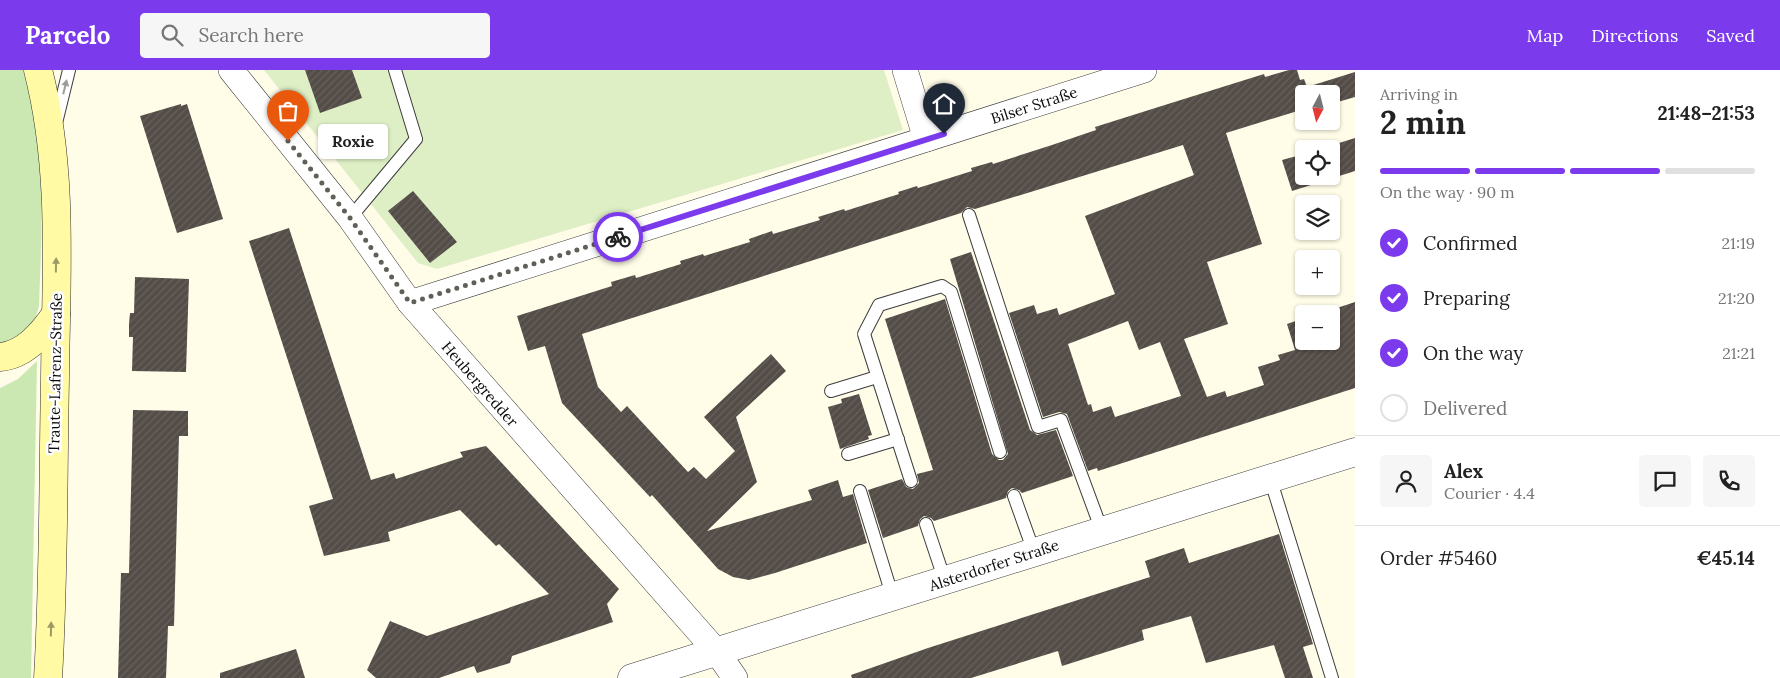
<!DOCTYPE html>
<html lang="en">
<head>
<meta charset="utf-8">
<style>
  body { margin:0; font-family:Lora,serif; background:#f6f6f6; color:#222; height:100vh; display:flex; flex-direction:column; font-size:19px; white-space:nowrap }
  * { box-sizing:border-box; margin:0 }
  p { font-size:16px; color:#767676 }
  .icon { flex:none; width:28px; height:28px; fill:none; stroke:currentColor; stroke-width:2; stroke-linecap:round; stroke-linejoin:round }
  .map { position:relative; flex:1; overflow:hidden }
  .sheet { display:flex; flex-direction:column; background:#fff; width:425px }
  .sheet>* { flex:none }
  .needle { width:32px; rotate:187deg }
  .controls { position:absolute; left:1295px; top:15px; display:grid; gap:10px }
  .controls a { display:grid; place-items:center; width:45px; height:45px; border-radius:5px; background:#fff; box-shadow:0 1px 4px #0004; font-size:25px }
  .pin { position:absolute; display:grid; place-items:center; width:42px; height:42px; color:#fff; margin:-51px -21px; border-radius:50% 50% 50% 0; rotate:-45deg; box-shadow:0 0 5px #0007 }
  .pin .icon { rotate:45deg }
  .courier { position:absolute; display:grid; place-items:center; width:50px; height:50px; margin:-25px; border:4px solid #7c3aed; border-radius:50%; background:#fff; color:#222; box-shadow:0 1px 6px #0007 }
  .bubble { position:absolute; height:35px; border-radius:5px; background:#fff; box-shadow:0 1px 4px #0004; font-size:16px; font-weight:700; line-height:35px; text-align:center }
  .summary em { font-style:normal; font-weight:700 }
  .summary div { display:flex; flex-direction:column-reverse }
  .summary { display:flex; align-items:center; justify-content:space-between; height:85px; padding:0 25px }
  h1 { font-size:32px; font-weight:700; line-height:38px }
  .bar { display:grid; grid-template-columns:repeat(4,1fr); gap:8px 5px; align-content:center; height:60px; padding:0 25px }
  .bar i { height:6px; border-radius:4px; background:#e0e0e0 }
  .bar .selected { background:#7c3aed }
  .bar p { grid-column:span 4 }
  .line { display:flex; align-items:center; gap:12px; padding:0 25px; border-top:1px solid #e0e0e0 }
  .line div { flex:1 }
  .round { display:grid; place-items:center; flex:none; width:52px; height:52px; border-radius:5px; background:#f6f6f6 }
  ol { padding:0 25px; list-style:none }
  li { display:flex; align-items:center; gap:15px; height:55px }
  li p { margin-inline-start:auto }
  li .icon { padding:5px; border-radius:50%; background:#7c3aed; color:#fff; stroke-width:4 }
  li:last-child { color:#767676 }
  li i { width:28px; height:28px; border:2px solid #e0e0e0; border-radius:50% }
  header { display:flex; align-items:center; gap:30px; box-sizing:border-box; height:70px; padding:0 25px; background:#7c3aed; color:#fff }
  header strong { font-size:24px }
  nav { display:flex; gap:28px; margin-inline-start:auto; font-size:18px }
  .search { width:350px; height:45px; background:#f6f6f6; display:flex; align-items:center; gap:12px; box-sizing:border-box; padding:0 18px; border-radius:5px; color:#767676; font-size:19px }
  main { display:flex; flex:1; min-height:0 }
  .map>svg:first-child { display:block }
  .grass { fill:#cbe8b3 }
  .pitch { fill:#deefc5 }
  .building { fill:url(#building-hatch); fill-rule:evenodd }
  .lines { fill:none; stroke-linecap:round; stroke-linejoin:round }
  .service-casing { stroke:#3d3d3d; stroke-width:14 }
  .minor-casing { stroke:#3d3d3d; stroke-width:26 }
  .tertiary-casing { stroke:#3d3d3d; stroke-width:29 }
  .secondary-casing { stroke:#2c2c2c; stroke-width:29 }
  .service { stroke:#fff; stroke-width:12 }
  .minor { stroke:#fff; stroke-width:25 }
  .tertiary { stroke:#fff; stroke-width:28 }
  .secondary { stroke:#fffaa3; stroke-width:28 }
  .oneway { fill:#9d9d9d }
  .oneway2 { fill:#9d9a66 }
  .done { stroke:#605f58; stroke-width:5; stroke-dasharray:0 9 }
  .route { stroke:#7c3aed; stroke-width:6 }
  .labels { text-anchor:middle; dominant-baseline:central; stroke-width:5; stroke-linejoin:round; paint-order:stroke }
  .street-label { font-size:15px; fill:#0a0a0a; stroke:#fff }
</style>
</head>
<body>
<header>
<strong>Parcelo</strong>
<div class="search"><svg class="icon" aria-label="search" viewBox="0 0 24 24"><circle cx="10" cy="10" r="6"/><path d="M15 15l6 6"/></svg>Search here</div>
<nav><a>Map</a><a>Directions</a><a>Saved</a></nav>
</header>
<main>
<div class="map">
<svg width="1355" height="608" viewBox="0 0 1355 608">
  <defs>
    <pattern id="building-hatch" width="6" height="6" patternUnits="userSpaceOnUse" patternTransform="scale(1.25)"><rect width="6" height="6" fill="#534c47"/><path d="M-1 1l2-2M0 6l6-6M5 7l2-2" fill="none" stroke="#67615d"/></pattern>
  </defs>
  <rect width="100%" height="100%" fill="#fffce8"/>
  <g class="grass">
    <path d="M0 0H23C47 83 42 151 39 236 33 262 23 265 0 275Z"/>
    <polygon points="37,291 31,608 0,608 0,318 18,309"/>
  </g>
  <polygon class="pitch" points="264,0 884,0 903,60 437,199 418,193"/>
  <g class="building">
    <polygon points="305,0 352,0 362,28 320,43"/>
    <path d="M1289 0H1297L1300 10 1304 9 1307 17 1355 2V27L1331 34V24H1304V39L1226 63 1262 174 1207 192 1228 254 1184 269 1207 327 1225 321 1227 327 1264 315 1258 297 1280 290 1278 285 1295 280 1287 254 1304 248V271H1331V244H1319L1355 232V318L1098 401 1097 398 1088 401 1067 344 1059 342 1043 347 1009 243 1034 235 1037 244 1057 238 1059 245 1115 224 1085 146 1194 105 1183 75 975 139 967 137 961 143 582 264 598 317 621 342 627 336 688 402 694 397 706 409 735 381 704 347 771 284 786 301 736 347 757 412 707 461 812 430 808 420 838 410 843 427 853 424 867 473 775 503 749 510 733 507 718 499 652 425 650 427 562 333 545 276 528 281 517 246 612 216 611 212 635 205 636 208 681 194 680 191 703 184 704 186 750 172 749 169 772 161 773 164 820 150 818 147 844 139 845 141 899 124 898 122 917 116 918 118 972 101 971 98 992 92 993 94 1052 75 1096 60 1095 57 1168 34 1264 4 1265 7ZM1128 251 1139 280 1160 272 1181 326 1115 347 1111 336 1093 342 1091 334 1088 335 1068 274Z"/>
    <polygon points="181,34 181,36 187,34 223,149 177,163 140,46"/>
    <polygon points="1355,68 1355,101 1292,121 1282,90 1304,84 1304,106 1331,106 1331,79 1320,79"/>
    <polygon points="413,121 457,172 430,193 388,141"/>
    <polygon points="289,158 371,410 394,403 396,409 463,387 460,382 486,376 619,519 607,534 613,552 512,586 510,593 477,603 474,596 439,608 376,608 367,600 390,551 427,566 549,524 499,474 496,476 460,440 388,462 390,471 324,486 309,436 333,429 249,171"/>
    <polygon points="971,182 1030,360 1037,365 1056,360 1073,406 1022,423 1019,420 1012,418 1008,421 1006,428 934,451 931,448 924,446 920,449 918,456 883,468 868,420 902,409 906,417 913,419 919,413 917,404 933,400 885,249 945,229 992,384 999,390 1003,390 1008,384 950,189"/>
    <polygon points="135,207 189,209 186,302 132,301 133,267 129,267 129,254 130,243 134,243"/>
    <polygon points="859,324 872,365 868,366 869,369 840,379 828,337 842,333 841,329"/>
    <polygon points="133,340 188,341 188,366 179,366 174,556 168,556 166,608 118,608 121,503 129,503"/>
    <polygon points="1279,464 1313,574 1303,577 1313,608 1285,608 1274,575 1206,593 1191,546 1142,560 1144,570 1062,596 1058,581 971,608 852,608 851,605 928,578 1150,507 1145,491 1184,478 1189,493"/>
    <polygon points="296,579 305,608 220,608 220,603"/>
  </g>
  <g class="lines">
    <defs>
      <g id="service">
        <polyline points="56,53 69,0"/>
        <polyline points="969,145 1038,357 1061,350 1102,461"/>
        <polyline points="350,148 416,69 395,0"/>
        <polyline points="831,321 877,307"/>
        <polyline points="848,384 898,369"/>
        <polyline points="1270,408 1332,608"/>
        <polyline points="911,411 864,264 879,235 942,216 951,222 1000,382"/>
        <polyline points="860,421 893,528"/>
        <polyline points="1014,426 1034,482"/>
        <polyline points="926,454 945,511"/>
      </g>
      <g id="minor">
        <polyline points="231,0 350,148 410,233 717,582 735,608"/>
        <polyline points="905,0 926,69"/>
        <polyline points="410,233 1144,0"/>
      </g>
      <polyline id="tertiary" points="632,608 1355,382"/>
      <g id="secondary">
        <path d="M38 0C64 101 56 205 55 309 53 409 54 508 48 608"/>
        <path d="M0 287C25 285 43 263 56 244"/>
      </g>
    </defs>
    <use href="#service" class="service-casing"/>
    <use href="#minor" class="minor-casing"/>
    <use href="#tertiary" class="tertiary-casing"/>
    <use href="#secondary" class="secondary-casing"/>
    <use href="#service" class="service"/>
    <use href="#minor" class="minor"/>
    <use href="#tertiary" class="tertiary"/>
    <use href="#secondary" class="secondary"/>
  </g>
  <defs><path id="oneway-solid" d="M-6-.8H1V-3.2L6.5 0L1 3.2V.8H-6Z" transform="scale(1.25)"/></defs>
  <use class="oneway" href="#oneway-solid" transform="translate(65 17) rotate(-76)"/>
  <g class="oneway2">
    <use href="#oneway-solid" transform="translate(56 195) rotate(-89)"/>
    <use href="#oneway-solid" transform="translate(51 559) rotate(-89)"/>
  </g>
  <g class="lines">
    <polyline class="done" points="288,71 350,148 410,233 618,167"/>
    <polyline class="route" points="618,167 944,64"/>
  </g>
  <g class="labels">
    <g class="street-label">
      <text transform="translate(1034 35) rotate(-18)">Bilser Straße</text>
      <text transform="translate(55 303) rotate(-89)">Traute-Lafrenz-Straße</text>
      <text transform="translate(480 314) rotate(49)">Heubergredder</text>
      <text transform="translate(994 495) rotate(-18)">Alsterdorfer Straße</text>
    </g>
  </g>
</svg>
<div class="controls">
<a><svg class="needle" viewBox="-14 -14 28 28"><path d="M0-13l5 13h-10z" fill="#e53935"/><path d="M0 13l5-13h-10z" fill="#767676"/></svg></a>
<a><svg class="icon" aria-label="locate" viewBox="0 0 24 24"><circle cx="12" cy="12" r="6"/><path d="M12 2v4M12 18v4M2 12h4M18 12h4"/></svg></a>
<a><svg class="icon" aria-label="layers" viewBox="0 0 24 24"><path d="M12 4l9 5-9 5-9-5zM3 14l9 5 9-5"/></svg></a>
<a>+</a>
<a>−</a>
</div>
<div class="pin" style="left:288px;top:71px;background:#ea580c"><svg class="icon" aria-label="bag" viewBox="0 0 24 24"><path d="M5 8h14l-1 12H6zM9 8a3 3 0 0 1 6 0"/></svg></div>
<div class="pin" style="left:944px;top:64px;background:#1f2937"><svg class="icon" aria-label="home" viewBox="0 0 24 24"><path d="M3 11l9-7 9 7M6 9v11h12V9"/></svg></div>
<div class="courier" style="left:618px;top:167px"><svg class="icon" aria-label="bike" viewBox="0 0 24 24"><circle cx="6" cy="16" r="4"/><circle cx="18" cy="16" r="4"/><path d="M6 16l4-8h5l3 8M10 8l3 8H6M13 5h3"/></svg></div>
<div class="bubble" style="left:318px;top:54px;width:70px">Roxie</div>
</div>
<section class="sheet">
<div class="summary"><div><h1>2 min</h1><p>Arriving in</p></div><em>21:48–21:53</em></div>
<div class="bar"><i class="selected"></i><i class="selected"></i><i class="selected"></i><i></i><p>On the way · 90 m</p></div>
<ol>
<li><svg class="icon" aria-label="check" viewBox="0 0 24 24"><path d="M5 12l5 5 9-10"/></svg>Confirmed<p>21:19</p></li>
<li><svg class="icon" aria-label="check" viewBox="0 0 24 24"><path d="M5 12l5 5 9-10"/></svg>Preparing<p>21:20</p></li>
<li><svg class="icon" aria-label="check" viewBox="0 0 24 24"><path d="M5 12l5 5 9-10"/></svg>On the way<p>21:21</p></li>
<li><i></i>Delivered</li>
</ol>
<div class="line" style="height:90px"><a class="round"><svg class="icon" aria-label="person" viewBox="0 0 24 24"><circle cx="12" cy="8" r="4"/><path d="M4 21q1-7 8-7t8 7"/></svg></a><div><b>Alex</b><p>Courier · 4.4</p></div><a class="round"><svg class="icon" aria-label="chat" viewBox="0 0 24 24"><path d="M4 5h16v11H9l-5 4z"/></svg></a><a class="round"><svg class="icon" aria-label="phone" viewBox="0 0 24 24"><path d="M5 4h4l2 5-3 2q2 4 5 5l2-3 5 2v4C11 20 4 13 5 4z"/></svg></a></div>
<div class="line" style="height:65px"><div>Order #5460</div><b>€45.14</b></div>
</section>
</main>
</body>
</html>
